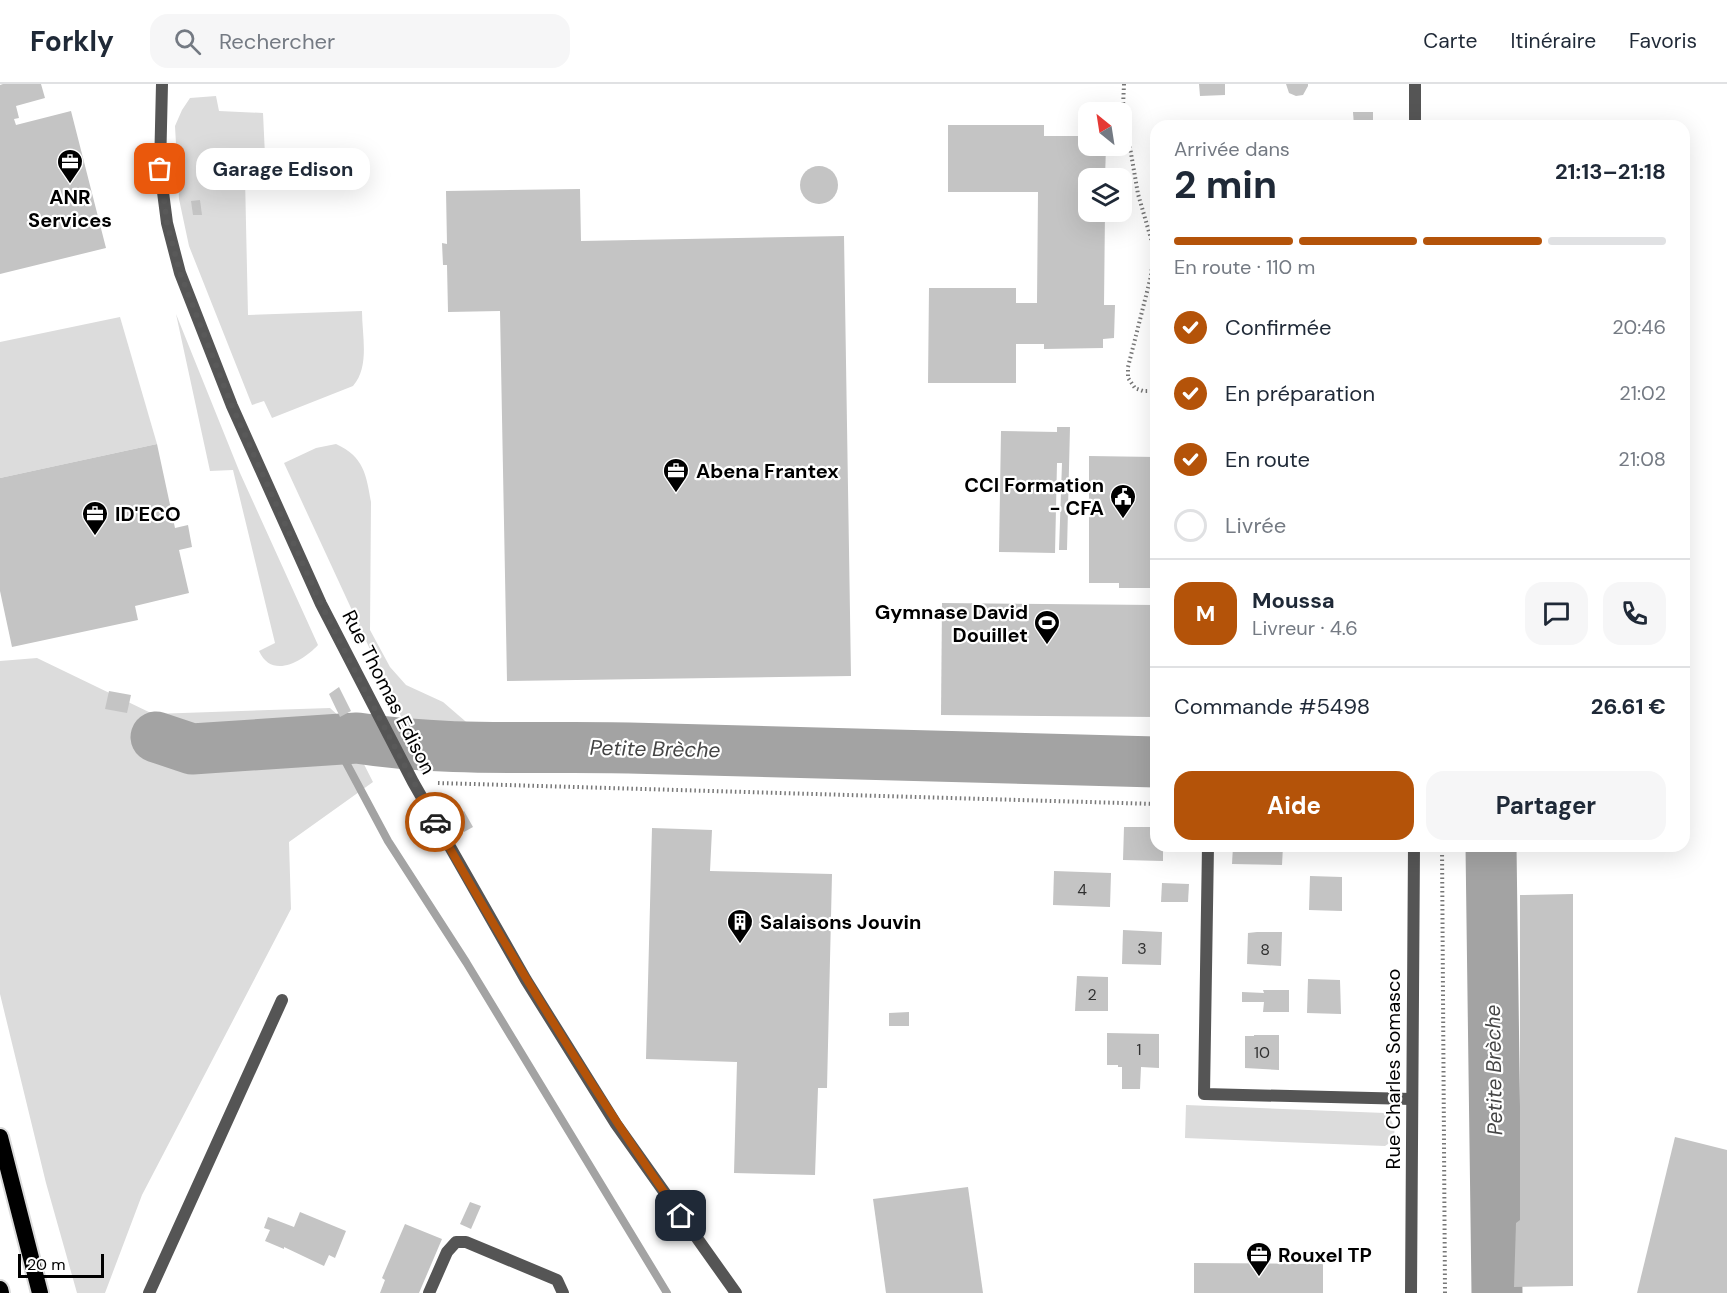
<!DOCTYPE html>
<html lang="fr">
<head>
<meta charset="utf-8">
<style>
  body { margin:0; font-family:"DM Sans",sans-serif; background:#f6f6f7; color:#1f2937; height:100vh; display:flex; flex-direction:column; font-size:22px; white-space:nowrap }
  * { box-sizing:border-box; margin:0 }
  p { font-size:20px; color:#747a83 }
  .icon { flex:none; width:33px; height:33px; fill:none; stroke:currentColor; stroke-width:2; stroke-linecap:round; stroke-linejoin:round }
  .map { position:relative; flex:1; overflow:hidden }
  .drawer { position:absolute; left:1150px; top:36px; width:540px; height:732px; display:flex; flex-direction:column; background:#fff; border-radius:18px; box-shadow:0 6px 24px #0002 }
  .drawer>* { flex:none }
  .needle { width:39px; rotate:330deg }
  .tools { position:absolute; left:1078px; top:18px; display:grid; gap:12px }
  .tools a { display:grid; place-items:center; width:54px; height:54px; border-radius:12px; background:#fff; box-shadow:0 6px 24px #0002; font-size:30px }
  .scale { position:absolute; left:18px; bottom:15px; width:86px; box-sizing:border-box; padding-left:6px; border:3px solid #000; border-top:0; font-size:16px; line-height:21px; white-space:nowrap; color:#000; -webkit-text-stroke:4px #fff; paint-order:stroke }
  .pin { position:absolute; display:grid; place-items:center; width:51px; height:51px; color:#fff; margin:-26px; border-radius:12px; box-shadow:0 3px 9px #0006 }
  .courier { position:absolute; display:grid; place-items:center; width:60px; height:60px; margin:-30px; border:4px solid #b45309; border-radius:50%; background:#fff; color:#222; box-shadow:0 2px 8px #0007 }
  .bubble { position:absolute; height:42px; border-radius:18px; background:#fff; box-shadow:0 6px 24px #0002; font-size:20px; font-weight:700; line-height:42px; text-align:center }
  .headline em { font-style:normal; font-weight:700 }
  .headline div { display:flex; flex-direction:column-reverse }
  .headline { display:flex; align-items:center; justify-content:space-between; height:102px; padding:0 24px }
  h1 { font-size:39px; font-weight:700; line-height:45px }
  .bar { display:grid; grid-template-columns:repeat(4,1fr); gap:9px 6px; align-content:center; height:72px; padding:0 24px }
  .bar i { height:8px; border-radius:4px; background:#e0e1e3 }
  .bar .on { background:#b45309 }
  .bar p { grid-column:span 4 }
  .line { display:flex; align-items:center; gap:15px; padding:0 24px; border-top:2px solid #e0e1e3 }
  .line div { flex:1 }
  .round { display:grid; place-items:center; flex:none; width:63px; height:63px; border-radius:18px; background:#f6f6f7 }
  ol { padding:0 24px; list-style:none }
  li { display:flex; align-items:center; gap:18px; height:66px }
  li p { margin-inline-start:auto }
  li .icon { padding:6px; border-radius:50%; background:#b45309; color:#fff; stroke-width:4 }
  li:last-child { color:#747a83 }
  li i { width:33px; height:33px; border:3px solid #e0e1e3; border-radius:50% }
  .primary-button { display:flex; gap:12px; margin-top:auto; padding:12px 24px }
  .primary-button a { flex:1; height:69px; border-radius:18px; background:#b45309; color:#fff; font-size:24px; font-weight:700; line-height:69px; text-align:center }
  .primary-button a+a { background:#f6f6f7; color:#1f2937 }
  header { display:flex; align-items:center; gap:36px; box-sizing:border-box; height:84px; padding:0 30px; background:#fff; border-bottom:2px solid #e0e1e3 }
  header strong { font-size:28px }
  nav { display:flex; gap:33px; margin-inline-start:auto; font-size:21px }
  .search { width:420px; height:54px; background:#f6f6f7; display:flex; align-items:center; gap:15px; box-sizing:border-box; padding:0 21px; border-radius:18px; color:#747a83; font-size:22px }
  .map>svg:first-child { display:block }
  .green { fill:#dcdcdc }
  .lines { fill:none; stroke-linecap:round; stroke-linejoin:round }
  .stream { stroke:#a3a3a3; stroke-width:8 }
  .river { stroke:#a3a3a3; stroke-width:51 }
  .building { fill:#c4c4c4 }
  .trunk-casing { stroke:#dbdbdb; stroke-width:20 }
  .path { stroke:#777; stroke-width:4; stroke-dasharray:1.5 3; stroke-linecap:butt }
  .service { stroke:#555; stroke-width:12 }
  .minor { stroke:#555; stroke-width:12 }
  .trunk { stroke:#000; stroke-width:16 }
  .done { stroke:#595959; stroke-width:6; stroke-dasharray:0 10.8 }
  .route { stroke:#b45309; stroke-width:8 }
  .labels { text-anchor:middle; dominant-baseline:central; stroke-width:4.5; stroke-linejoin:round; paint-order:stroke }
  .number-label { font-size:16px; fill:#313131 }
  .poi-label { font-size:20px; font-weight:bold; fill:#000; stroke:#fff; text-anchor:start }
  .street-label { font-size:20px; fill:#000; stroke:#fff }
  .water-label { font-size:21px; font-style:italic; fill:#444; stroke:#fff }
</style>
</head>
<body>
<header>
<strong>Forkly</strong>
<div class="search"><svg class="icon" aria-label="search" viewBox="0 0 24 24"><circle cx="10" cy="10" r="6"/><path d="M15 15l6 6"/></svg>Rechercher</div>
<nav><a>Carte</a><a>Itinéraire</a><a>Favoris</a></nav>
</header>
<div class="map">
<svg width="1727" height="1209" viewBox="0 0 1727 1209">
  <rect width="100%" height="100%" fill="#fff"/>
  <g class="green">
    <path d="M216 12 219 27 263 29 266 93 245 94 248 231 362 227C362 252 370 282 353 302L272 334 264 317 252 321 189 162 179 115 175 42 182 26 190 14Z"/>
    <path d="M176 230 240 389 318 561C303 577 272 596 259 567L275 559 233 386 210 387Z"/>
    <polygon points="120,233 157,360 0,394 0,258"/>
    <path d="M336 360C364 373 366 390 371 418L370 546 390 583 406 601 443 618 472 643 405 641 284 379 316 364Z"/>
    <polygon points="37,574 153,630 330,624 340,633 373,698 289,758 291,825 142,1111 105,1209 77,1209 46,1099 0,910 0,577"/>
    <path d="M1186 1021 1385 1029C1396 1039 1399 1054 1385 1062L1185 1054Z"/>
  </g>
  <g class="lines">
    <polyline class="stream" points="334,656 388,757 466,878 667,1209"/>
    <g class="river">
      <path d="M156 653 192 665 357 654C447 668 538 662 629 664 805 669 981 674 1156 678"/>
      <polyline points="1491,762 1497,1209"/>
    </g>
  </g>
  <g class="building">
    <polygon points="3,0 41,0 45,14 16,22 19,34 14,35 16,41 71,27 106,164 0,190 0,1"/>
    <polygon points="1199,0 1225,0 1225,11 1200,12"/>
    <polygon points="1286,0 1308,0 1308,2 1303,11 1296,12 1289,9"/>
    <polygon points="1353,28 1373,28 1373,42 1354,42"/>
    <polygon points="948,41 1044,41 1044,52 1089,52 1089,62 1106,62 1105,94 1089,94 1089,128 1105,128 1104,221 1115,221 1114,254 1103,255 1103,264 1044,265 1044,260 1016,260 1016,299 928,299 929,204 1016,204 1016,219 1037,219 1038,108 948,108"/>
    <circle cx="819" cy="101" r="19"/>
    <polygon points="580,105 581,157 844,152 851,592 507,597 500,227 448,228 447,181 443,181 442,159 447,160 446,107"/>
    <polygon points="200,116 202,131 193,131 191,117"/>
    <polygon points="1057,343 1070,343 1067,466 1059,466 1062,379 1057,379 1055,469 999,468 1001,347 1057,348"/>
    <polygon points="157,360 175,444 188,441 192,463 179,466 189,509 135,522 138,536 12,563 0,507 0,394"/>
    <polygon points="1089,372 1156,373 1156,504 1119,504 1119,499 1089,499"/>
    <polygon points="942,519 1156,521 1156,633 941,631"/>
    <polygon points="339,603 351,627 340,633 329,610"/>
    <polygon points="109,607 131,611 127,629 105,625"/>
    <polygon points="464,727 473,743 464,748 455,733"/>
    <polygon points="1124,743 1156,743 1156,762 1163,762 1163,777 1123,776"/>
    <polygon points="652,744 712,746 710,787 832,790 827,1004 818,1004 815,1091 734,1089 737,978 646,975"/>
    <polygon points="1233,762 1283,762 1282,781 1232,780"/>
    <polygon points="1054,787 1111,789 1110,823 1053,821"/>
    <polygon points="1310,792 1342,793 1342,827 1309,826"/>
    <polygon points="1162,799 1189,800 1188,818 1161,818"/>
    <polygon points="1573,810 1573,1202 1514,1203 1516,1139 1520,1136 1520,811"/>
    <polygon points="1123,846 1162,848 1161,881 1122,880"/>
    <polygon points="1257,848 1282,848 1281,882 1247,880 1248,849"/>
    <polygon points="1077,892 1108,893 1108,927 1075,927"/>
    <polygon points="1308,895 1340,896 1341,930 1307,929"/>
    <polygon points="1263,906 1289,906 1289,928 1263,928 1264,918 1242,918 1242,908 1264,909"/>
    <polygon points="909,928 909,942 889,942 889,929"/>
    <polygon points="1107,949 1159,950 1159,984 1141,983 1140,1005 1122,1005 1122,983 1118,983 1118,981 1107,981"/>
    <polygon points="1254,951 1279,951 1279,986 1245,984 1245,952 1254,952"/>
    <polygon points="1675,1053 1727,1066 1727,1209 1637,1209"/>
    <polygon points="968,1103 983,1209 886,1209 873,1115"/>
    <polygon points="470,1118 481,1122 471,1145 460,1140"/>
    <polygon points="300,1128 346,1147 335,1174 329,1171 324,1182 284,1163 284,1165 265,1157 270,1146 264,1144 268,1133 294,1143"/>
    <polygon points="405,1140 442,1155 419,1209 380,1209 385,1196 382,1194"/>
    <polygon points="1194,1179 1323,1180 1323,1209 1194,1209"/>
  </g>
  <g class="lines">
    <defs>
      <g id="trunk">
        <polyline points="0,1053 40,1209"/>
        <polyline points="0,1205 1,1209"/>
      </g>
    </defs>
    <use href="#trunk" class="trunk-casing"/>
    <g class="path">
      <polyline points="1124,0 1123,23 1138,110 1154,165 1151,192 1128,283 1128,294 1135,304 1143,307 1156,307"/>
      <polyline points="438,699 1156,720"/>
      <polyline points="1442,762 1445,1209"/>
    </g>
    <g class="service">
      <polyline points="149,1209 282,916"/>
      <polyline points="429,1209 447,1168 456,1158 466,1158 557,1196 563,1209"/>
    </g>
    <g class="minor">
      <polyline points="162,0 160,85 167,139 180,189 232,322 321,520 413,698 526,896 616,1040 736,1209"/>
      <polyline points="1415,42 1415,0"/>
      <polyline points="1208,762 1204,1010 1412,1015"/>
      <polyline points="1411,1209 1414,762"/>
    </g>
    <use href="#trunk" class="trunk"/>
  </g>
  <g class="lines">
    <polyline class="done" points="160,85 167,139 180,189 232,322 321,520 364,605 435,738"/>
    <path class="route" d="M435 738C511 873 591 1005 681 1132"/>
  </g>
  <defs>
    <symbol id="office-pin" viewBox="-11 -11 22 30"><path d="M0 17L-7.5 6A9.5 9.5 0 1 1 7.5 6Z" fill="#000" stroke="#fff"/><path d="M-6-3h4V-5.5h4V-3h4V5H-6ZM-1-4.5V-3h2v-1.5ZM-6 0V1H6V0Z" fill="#fff"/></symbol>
    <symbol id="civic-pin" viewBox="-11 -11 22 30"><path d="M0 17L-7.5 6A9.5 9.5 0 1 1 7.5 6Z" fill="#000" stroke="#fff"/><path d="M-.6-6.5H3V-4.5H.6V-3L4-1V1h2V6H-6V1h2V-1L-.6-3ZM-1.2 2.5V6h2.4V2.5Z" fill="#fff"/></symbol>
    <symbol id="stadium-pin" viewBox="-11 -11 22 30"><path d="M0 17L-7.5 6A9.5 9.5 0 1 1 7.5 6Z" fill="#000" stroke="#fff"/><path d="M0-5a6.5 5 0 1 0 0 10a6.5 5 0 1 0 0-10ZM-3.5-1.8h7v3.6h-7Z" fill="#fff"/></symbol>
    <symbol id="building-pin" viewBox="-11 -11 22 30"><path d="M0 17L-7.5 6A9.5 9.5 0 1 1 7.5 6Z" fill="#000" stroke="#fff"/><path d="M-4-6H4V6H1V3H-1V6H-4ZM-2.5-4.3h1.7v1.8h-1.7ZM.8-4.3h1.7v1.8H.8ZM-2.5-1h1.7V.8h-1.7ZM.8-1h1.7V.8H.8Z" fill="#fff"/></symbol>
  </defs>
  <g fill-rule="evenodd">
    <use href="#office-pin" x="55" y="63" width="30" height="40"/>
    <use href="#office-pin" x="661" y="372" width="30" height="40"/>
    <use href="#civic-pin" x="1108" y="398" width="30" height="40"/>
    <use href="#office-pin" x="80" y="415" width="30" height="40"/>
    <use href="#stadium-pin" x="1032" y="524" width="30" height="40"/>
    <use href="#building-pin" x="725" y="823" width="30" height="40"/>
    <use href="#office-pin" x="1244" y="1156" width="30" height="40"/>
  </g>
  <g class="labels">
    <g class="number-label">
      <text x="1082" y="805">4</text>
      <text x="1142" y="864">3</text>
      <text x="1265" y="865">8</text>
      <text x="1092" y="910">2</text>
      <text x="1139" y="965">1</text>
      <text x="1262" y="968">10</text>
    </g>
    <g class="poi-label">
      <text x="70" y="113" text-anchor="middle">ANR<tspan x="70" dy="23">Services</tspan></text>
      <text x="696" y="387">Abena Frantex</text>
      <text x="1104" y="401" text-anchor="end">CCI Formation<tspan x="1104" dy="23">- CFA</tspan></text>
      <text x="115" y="430">ID'ECO</text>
      <text x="1028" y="528" text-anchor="end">Gymnase David<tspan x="1028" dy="23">Douillet</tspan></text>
      <text x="760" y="838">Salaisons Jouvin</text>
      <text x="1278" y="1171">Rouxel TP</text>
    </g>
    <g class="street-label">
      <text transform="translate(389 608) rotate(63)">Rue Thomas Edison</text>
      <text transform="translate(1393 985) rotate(-90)">Rue Charles Somasco</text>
    </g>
    <g class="water-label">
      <text transform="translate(655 665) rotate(1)">Petite Brèche</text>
      <text transform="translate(1494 986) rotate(-91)">Petite Brèche</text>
    </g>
  </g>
</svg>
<div class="tools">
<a><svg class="needle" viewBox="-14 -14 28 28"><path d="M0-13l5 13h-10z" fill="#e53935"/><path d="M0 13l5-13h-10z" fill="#747a83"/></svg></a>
<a><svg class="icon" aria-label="layers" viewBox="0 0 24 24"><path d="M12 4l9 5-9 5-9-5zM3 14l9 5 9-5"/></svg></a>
</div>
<div class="scale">20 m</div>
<div class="pin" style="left:160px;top:85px;background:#ea580c"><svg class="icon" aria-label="bag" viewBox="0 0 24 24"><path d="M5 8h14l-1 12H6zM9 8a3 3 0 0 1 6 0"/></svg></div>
<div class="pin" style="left:681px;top:1132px;background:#1f2937"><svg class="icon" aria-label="home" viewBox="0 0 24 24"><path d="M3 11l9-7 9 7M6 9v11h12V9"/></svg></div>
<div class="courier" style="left:435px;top:738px"><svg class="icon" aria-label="car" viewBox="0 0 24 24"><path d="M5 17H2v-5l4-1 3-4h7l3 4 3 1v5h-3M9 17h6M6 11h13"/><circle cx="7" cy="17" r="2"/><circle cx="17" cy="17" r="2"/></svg></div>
<div class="bubble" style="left:196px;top:64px;width:174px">Garage Edison</div>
<section class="drawer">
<div class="headline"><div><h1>2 min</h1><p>Arrivée dans</p></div><em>21:13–21:18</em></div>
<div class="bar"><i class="on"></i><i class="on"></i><i class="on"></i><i></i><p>En route · 110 m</p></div>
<ol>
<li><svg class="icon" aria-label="check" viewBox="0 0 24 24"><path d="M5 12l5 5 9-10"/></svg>Confirmée<p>20:46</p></li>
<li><svg class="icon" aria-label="check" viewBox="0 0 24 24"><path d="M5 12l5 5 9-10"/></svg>En préparation<p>21:02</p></li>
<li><svg class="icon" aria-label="check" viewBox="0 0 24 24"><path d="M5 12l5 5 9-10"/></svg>En route<p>21:08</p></li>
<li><i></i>Livrée</li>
</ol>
<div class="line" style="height:108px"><b class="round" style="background:#b45309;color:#fff">M</b><div><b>Moussa</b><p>Livreur · 4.6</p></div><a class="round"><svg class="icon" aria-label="chat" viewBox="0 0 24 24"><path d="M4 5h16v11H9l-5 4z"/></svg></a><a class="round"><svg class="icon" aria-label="phone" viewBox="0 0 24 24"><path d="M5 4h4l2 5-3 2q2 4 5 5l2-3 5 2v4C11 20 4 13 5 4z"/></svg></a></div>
<div class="line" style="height:78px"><div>Commande #5498</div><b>26.61 €</b></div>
<div class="primary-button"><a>Aide</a><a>Partager</a></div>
</section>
</div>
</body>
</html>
